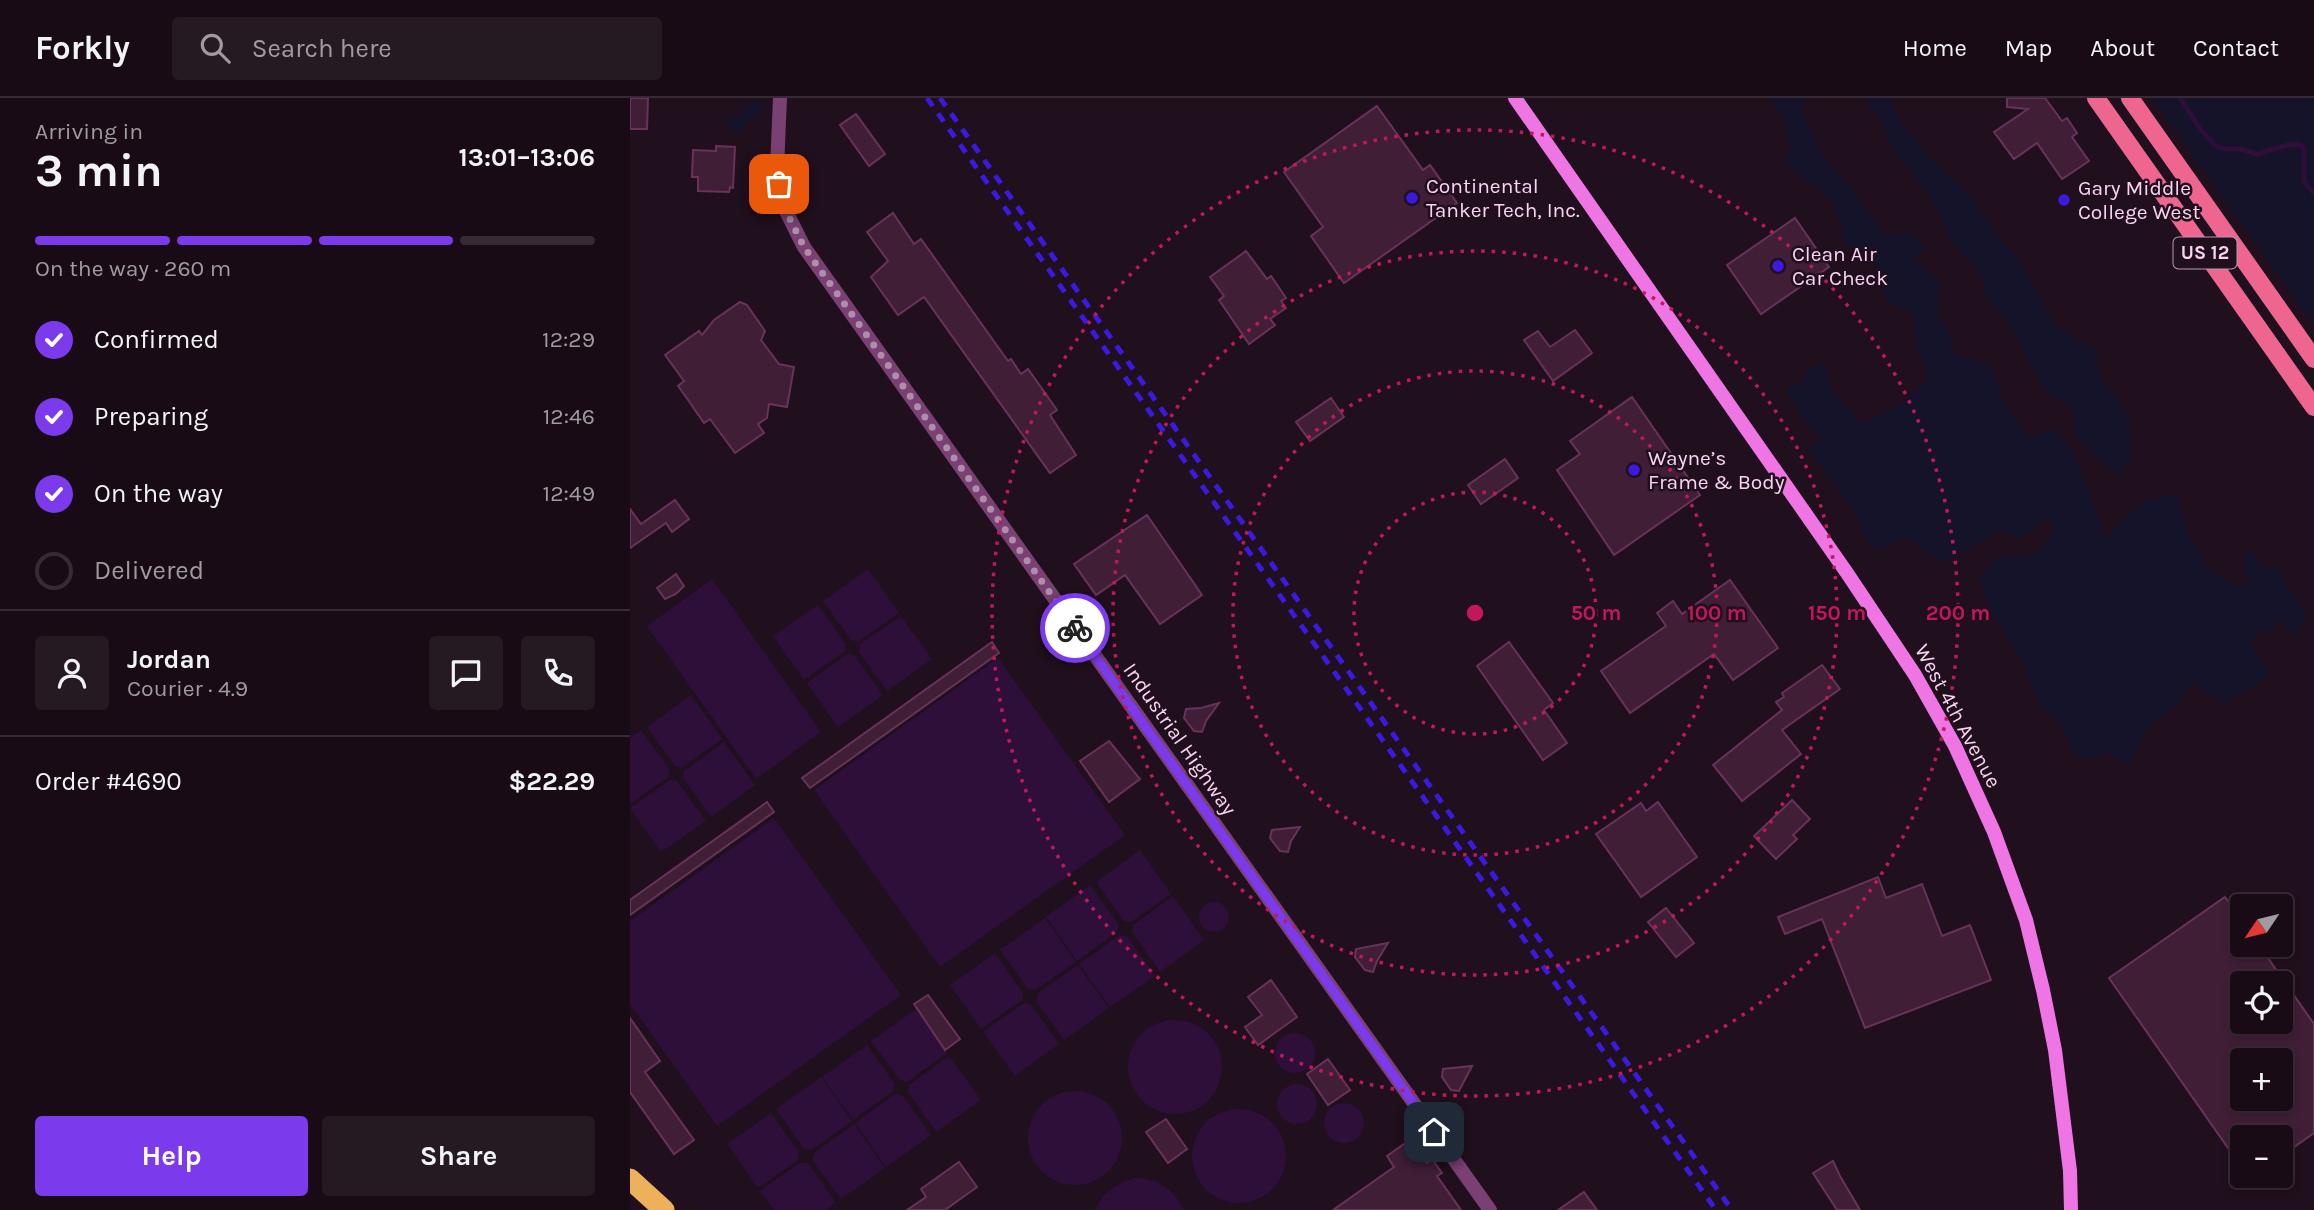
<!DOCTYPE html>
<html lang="en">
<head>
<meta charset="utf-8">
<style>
  body { margin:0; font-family:Karla,sans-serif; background:#251922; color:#f1f3f6; height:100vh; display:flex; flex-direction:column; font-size:26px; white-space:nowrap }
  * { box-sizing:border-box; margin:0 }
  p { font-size:23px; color:#9f9ba0 }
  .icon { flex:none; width:38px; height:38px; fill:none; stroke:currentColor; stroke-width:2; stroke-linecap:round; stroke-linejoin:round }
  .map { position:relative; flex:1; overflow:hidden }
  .side { display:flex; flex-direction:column; background:#180b15; width:630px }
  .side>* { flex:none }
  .needle { width:46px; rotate:235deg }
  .tools { position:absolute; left:1600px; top:796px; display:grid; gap:14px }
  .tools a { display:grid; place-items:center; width:63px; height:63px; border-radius:7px; background:#180b15; box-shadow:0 4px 10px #0003,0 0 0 2px #362b34; font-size:35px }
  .pin { position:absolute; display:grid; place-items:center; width:60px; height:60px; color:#fff; margin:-30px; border-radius:14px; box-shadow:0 4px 10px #0006 }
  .courier { position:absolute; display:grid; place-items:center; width:70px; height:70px; margin:-35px; border:5px solid #7c3aed; border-radius:50%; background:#fff; color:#222; box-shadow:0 2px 9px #0007 }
  .summary em { font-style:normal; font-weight:700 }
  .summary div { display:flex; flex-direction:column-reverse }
  .summary { display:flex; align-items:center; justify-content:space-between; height:119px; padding:0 35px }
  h1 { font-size:46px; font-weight:700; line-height:52px }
  .bar { display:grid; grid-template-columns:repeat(4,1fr); gap:10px 7px; align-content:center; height:84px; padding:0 35px }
  .bar i { height:9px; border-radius:5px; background:#362b34 }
  .bar .current { background:#7c3aed }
  .bar p { grid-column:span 4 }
  .line { display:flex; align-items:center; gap:18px; padding:0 35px; border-top:2px solid #362b34 }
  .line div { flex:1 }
  .round { display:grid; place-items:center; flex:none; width:74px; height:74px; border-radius:7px; background:#251922 }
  ol { padding:0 35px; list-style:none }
  li { display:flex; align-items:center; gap:21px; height:77px }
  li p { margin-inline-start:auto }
  li .icon { padding:7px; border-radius:50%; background:#7c3aed; color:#fff; stroke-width:4 }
  li:last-child { color:#9f9ba0 }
  li i { width:38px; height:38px; border:4px solid #362b34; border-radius:50% }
  .action { display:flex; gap:14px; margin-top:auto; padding:14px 35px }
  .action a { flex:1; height:80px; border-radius:7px; background:#7c3aed; color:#fff; font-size:28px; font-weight:700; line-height:80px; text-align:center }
  .action a+a { background:#251922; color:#f1f3f6 }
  header { display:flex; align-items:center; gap:42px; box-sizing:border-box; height:98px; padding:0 35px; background:#180b15; border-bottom:2px solid #362b34 }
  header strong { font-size:33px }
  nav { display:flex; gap:38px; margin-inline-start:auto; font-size:24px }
  .search { width:490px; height:63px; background:#251922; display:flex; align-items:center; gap:18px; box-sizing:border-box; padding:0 24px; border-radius:7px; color:#9f9ba0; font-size:26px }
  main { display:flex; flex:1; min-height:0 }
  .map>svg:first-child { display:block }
  .green { fill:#141329 }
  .water { fill:#2d0f3a }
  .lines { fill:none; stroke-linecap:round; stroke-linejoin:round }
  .stream { stroke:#2d0f3a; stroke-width:5 }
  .building { fill:#3f1e36; stroke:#68325a; stroke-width:2; fill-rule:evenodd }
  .street { stroke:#7a4073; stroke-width:14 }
  .secondary { stroke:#ef75e4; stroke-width:14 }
  .primary { stroke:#ee6690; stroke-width:18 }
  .highway { stroke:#edb15c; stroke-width:21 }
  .rail { stroke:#3b19e0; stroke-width:5; stroke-dasharray:10 9; stroke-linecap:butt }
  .done { stroke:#ae8ea8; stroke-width:7; stroke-dasharray:0 12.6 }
  .route { stroke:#7c3aed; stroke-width:9 }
  .ring { fill:none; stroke:#c2185b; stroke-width:3.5; stroke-dasharray:3.5 7 }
  .poi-dot { fill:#3b19e0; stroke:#200f1c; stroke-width:2.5 }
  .labels { text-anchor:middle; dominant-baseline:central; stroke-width:5; stroke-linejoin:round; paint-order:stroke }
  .shield { fill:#200f1c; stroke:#b998b2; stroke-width:2 }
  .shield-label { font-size:19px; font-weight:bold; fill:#fad3f3 }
  .poi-label { font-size:21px; fill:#fad3f3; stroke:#200f1c; text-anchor:start }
  .street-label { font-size:21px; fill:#fad3f3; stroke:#200f1c }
  .centre { fill:#c2185b; stroke:#200f1c; stroke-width:3.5 }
  .ring-label { font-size:21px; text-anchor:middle; font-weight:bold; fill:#c2185b; stroke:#200f1c; stroke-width:5; stroke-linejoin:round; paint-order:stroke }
</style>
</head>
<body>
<header>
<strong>Forkly</strong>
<div class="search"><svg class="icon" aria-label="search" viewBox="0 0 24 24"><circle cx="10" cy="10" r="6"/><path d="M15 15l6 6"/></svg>Search here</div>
<nav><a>Home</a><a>Map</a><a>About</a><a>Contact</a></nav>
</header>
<main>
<section class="side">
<div class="summary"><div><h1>3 min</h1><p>Arriving in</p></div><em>13:01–13:06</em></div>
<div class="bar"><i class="current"></i><i class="current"></i><i class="current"></i><i></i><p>On the way · 260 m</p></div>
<ol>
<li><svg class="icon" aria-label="check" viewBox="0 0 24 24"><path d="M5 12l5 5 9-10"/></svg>Confirmed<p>12:29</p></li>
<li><svg class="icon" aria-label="check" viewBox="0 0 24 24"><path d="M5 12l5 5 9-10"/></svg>Preparing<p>12:46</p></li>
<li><svg class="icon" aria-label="check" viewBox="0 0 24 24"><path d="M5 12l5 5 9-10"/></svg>On the way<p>12:49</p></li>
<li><i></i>Delivered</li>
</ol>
<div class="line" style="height:126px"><a class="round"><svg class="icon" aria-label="person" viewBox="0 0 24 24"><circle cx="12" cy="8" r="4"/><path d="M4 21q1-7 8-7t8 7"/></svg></a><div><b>Jordan</b><p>Courier · 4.9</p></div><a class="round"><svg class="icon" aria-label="chat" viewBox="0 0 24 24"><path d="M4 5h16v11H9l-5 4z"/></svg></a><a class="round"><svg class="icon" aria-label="phone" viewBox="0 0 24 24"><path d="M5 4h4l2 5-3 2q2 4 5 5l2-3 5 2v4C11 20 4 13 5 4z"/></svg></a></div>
<div class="line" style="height:91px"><div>Order #4690</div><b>$22.29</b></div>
<div class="action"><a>Help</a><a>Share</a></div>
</section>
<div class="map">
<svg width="1684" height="1112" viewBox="0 0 1684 1112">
  <rect width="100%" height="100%" fill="#200f1c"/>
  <g class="green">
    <path d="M1138 0H1175L1171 9 1188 50 1257 137 1277 134 1297 149 1282 161 1310 184 1307 215 1317 230 1325 256 1360 266 1376 310 1399 339 1424 331 1441 349 1476 439 1516 402 1547 396 1558 437 1581 474 1607 488 1617 486 1613 457 1621 451 1632 469 1649 470 1656 487 1676 515 1667 536 1656 535 1657 526 1653 521 1639 535 1629 531 1621 544 1639 578 1594 606 1562 584 1545 609 1515 632 1500 668 1477 654 1464 661 1444 657 1433 629 1409 608 1393 564 1359 510 1350 478 1365 460 1405 457 1424 433 1419 420 1388 441 1372 432 1313 465 1276 439 1250 453 1239 445 1217 401 1176 350 1193 341 1173 320 1156 290 1169 287 1179 271 1195 265 1203 294 1230 326C1260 314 1277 305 1298 279L1288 252 1281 214 1258 205 1242 158 1226 154 1210 140 1215 133 1202 103 1152 63 1161 54 1152 18Z"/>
    <path d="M1237 0H1261V7L1273 27 1298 58 1344 102 1368 139 1390 162 1425 227 1465 252 1472 283 1499 316 1502 359 1488 378 1448 343 1442 311 1438 305C1407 297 1399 258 1384 234 1376 220 1362 209 1352 197L1355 182 1319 141 1313 121 1299 97 1266 56 1248 17 1239 7Z"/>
    <polygon points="1522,0 1684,0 1684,227"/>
    <polygon points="128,2 133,8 129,18 119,22 113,31 107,34 98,31 96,26 99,18 113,15 121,4"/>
  </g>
  <g class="water">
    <polygon points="238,471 269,515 228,544 221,542 193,503"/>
    <polygon points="82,481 191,634 126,681 17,528"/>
    <polygon points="188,507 216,546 215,553 174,582 143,538"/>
    <polygon points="271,518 302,561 257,593 229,554 230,546"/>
    <polygon points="217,556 224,557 253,597 208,629 177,585"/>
    <polygon points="368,560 495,737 310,869 184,692"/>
    <polygon points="61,597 92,641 52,670 45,668 17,629"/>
    <polygon points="11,632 40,672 38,679 0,706 0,640"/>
    <polygon points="94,644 125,687 81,719 53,680 54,673"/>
    <polygon points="40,682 47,683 76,723 31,754 0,710"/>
    <polygon points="144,720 271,897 87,1028 0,906 0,823"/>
    <polygon points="510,752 541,796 501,824 494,823 466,784"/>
    <polygon points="460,787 489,827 487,834 447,863 416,819"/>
    <polygon points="543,798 574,842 530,874 502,834 503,827"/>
    <circle cx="584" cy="819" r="15"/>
    <polygon points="415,820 446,864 406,892 398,891 370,852"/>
    <polygon points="490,837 497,838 525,878 480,909 449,866"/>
    <polygon points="365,855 393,895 392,902 351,931 320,887"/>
    <polygon points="448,867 479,910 434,942 406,903 408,895"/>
    <polygon points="394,905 401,906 429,946 385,978 353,934"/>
    <polygon points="286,911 317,955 277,984 270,982 241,943"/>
    <circle cx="545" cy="969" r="47"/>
    <circle cx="665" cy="955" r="20"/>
    <polygon points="237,947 265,986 263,993 223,1022 192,979"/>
    <polygon points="319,958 351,1002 306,1034 278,994 279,987"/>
    <polygon points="191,979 222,1023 182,1052 174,1051 146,1011"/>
    <circle cx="667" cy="1006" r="20"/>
    <circle cx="445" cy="1040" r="47"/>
    <polygon points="265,996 273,998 301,1037 256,1069 225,1025"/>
    <circle cx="714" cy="1025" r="20"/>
    <circle cx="609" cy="1058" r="47"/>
    <polygon points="141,1015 169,1054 168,1062 128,1090 97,1046"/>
    <polygon points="224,1026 255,1070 211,1101 182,1062 184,1055"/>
    <polygon points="171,1064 178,1065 206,1105 196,1112 144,1112 130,1093"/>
    <path d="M505 1080C528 1080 544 1092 554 1112H465C472 1094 487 1085 505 1080Z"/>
  </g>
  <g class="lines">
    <polyline class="stream" points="1550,0 1571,32 1585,47 1593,51 1611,51 1627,56 1662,46 1671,47 1674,51 1674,84 1684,95"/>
  </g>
  <g class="building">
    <polygon points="0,0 18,0 17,31 0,31"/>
    <polygon points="1377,0 1415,0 1432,23 1437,20 1447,35 1442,39 1459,63 1432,81 1407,45 1384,61 1364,34 1398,11 1377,9"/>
    <polygon points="747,8 793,72 800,67 827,105 714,185 681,138 693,129 654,74"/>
    <polygon points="226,16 255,56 239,68 210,27"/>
    <polygon points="86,48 105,49 103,90 100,89 99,94 68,93 68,79 62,79 63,52 86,53"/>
    <polygon points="263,115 284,146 291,141 378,263 381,261 391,276 398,271 427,312 420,317 446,357 420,375 294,199 268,217 241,179 258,163 237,134"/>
    <polygon points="1165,120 1199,169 1131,216 1097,167"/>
    <polygon points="616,153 637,181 641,178 656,200 651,203 656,210 640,221 645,227 619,246 589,202 594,198 580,179"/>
    <polygon points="110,204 117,207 135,233 131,242 149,266 164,269 157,309 139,306 137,320 128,326 134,335 105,355 80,321 74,325 56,299 48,288 54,283 35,257 69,233 72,237 84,222"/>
    <polygon points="945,232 962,255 923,283 894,242 908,233 920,249"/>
    <polygon points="1002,299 1070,397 984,457 927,372 950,356 940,343"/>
    <polygon points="701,300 714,319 680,343 666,324"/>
    <polygon points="875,361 888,380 851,406 838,387"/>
    <polygon points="45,402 59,421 42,434 36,425 0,450 0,411 11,426"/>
    <polygon points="517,417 572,497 530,526 495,477 466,497 444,466"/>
    <polygon points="46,476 54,488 46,496 35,501 27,490"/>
    <polygon points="1100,482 1148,550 1103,582 1084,556 1000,615 971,573 1036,528 1027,515 1043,503 1052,516"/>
    <polygon points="362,544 369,555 180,690 172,680"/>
    <polygon points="879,544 923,605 914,612 937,645 913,662 847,568"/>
    <polygon points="1192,567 1210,591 1152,632 1171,656 1112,703 1083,667 1152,612 1146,604 1154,599 1152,595"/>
    <polygon points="589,605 576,623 572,634 564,633 554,620 556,611 571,610"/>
    <polygon points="479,643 510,681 479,704 450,663"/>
    <polygon points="1162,702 1180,721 1163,737 1167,741 1146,761 1124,738"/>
    <polygon points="137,704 144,714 0,817 0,802"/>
    <polygon points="1028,704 1067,759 1011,799 966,736 1011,705 1016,713"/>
    <polygon points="670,729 661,743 658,754 650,753 640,740 642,732"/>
    <polygon points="1248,779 1256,800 1292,786 1312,838 1340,827 1361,882 1235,930 1192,821 1155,836 1148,819"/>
    <path d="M1595 799 1612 822V847H1629L1684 926V1035L1650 1059V1040H1612V1070L1479 880ZM1612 886H1650V924H1612ZM1612 962H1650V1001H1612Z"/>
    <polygon points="1036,810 1064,845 1046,859 1018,824"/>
    <polygon points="758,845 747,863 743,874 735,872 725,859 726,851"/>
    <polygon points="641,882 667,919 628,947 615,929 632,917 618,899"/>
    <polygon points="298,897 330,941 315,952 284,906"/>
    <polygon points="0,920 30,963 15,974 64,1042 44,1056 0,994"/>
    <polygon points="698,961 720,992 698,1007 677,976"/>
    <polygon points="842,968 829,993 821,992 812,979 813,971"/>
    <polygon points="536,1021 557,1051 538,1065 516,1034"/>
    <polygon points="781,1041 797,1065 802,1061 812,1075 807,1078 831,1112 703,1112 764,1069 757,1058"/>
    <polygon points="1203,1063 1210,1078 1230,1112 1207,1112 1183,1075"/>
    <polygon points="329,1064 347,1089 315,1112 277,1112 296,1099 291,1091"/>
    <polygon points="954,1094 967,1112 928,1112"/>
  </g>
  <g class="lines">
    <polyline class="street" points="150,0 147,70 150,101 174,149 860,1112"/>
    <polyline class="secondary" points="885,0 1217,475 1285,577 1325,648 1364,734 1396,822 1413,892 1425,952 1440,1073 1441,1112"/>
    <g class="primary">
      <polyline points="1466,0 1684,309"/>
      <polyline points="1500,0 1684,261"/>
    </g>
    <polyline class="highway" points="0,1081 34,1112"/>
    <g class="rail">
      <polyline points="297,0 1086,1112"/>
      <polyline points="310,0 1102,1112"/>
    </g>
  </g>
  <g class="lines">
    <polyline class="done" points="149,86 150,101 174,149 445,530"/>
    <polyline class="route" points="445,530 804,1034"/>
  </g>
  <g class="ring">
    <circle cx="845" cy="515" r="121"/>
    <circle cx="845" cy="515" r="242"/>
    <circle cx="845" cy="515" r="362"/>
    <circle cx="845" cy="515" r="483"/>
  </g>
  <g class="poi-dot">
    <circle cx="782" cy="100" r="7"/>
    <circle cx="1434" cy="102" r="7"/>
    <circle cx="1148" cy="168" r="7"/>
    <circle cx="1004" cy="372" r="7"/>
  </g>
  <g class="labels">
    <rect class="shield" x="1543.5" y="139.5" width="63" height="31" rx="5"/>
    <g class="shield-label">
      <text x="1575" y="155">US 12</text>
    </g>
    <g class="poi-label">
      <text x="796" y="88">Continental<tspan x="796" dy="24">Tanker Tech, Inc.</tspan></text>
      <text x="1448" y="90">Gary Middle<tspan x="1448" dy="24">College West</tspan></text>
      <text x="1162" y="156">Clean Air<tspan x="1162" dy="24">Car Check</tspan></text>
      <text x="1018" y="360">Wayne’s<tspan x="1018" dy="24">Frame &amp; Body</tspan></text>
    </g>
    <g class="street-label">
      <text transform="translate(1328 618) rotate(62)">West 4th Avenue</text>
      <text transform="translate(550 641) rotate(55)">Industrial Highway</text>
    </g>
  </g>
  <circle cx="845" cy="515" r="10" class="centre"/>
  <g class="ring-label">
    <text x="966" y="522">50 m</text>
    <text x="1087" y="522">100 m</text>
    <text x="1207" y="522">150 m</text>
    <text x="1328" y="522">200 m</text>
  </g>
</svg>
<div class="tools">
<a><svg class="needle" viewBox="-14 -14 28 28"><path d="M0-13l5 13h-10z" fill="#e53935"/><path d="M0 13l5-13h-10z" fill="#9f9ba0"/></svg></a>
<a><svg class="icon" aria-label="locate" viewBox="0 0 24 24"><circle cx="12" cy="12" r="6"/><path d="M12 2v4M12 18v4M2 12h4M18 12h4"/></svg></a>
<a>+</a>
<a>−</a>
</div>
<div class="pin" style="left:149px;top:86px;background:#ea580c"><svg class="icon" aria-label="bag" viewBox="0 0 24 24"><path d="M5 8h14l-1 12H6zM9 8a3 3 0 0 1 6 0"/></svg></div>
<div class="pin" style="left:804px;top:1034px;background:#1f2937"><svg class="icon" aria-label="home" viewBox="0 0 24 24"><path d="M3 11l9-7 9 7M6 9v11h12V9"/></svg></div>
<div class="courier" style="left:445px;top:530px"><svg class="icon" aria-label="bike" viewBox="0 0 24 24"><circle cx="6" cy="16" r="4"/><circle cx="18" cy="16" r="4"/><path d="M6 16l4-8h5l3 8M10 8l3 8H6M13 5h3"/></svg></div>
</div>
</main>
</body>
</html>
